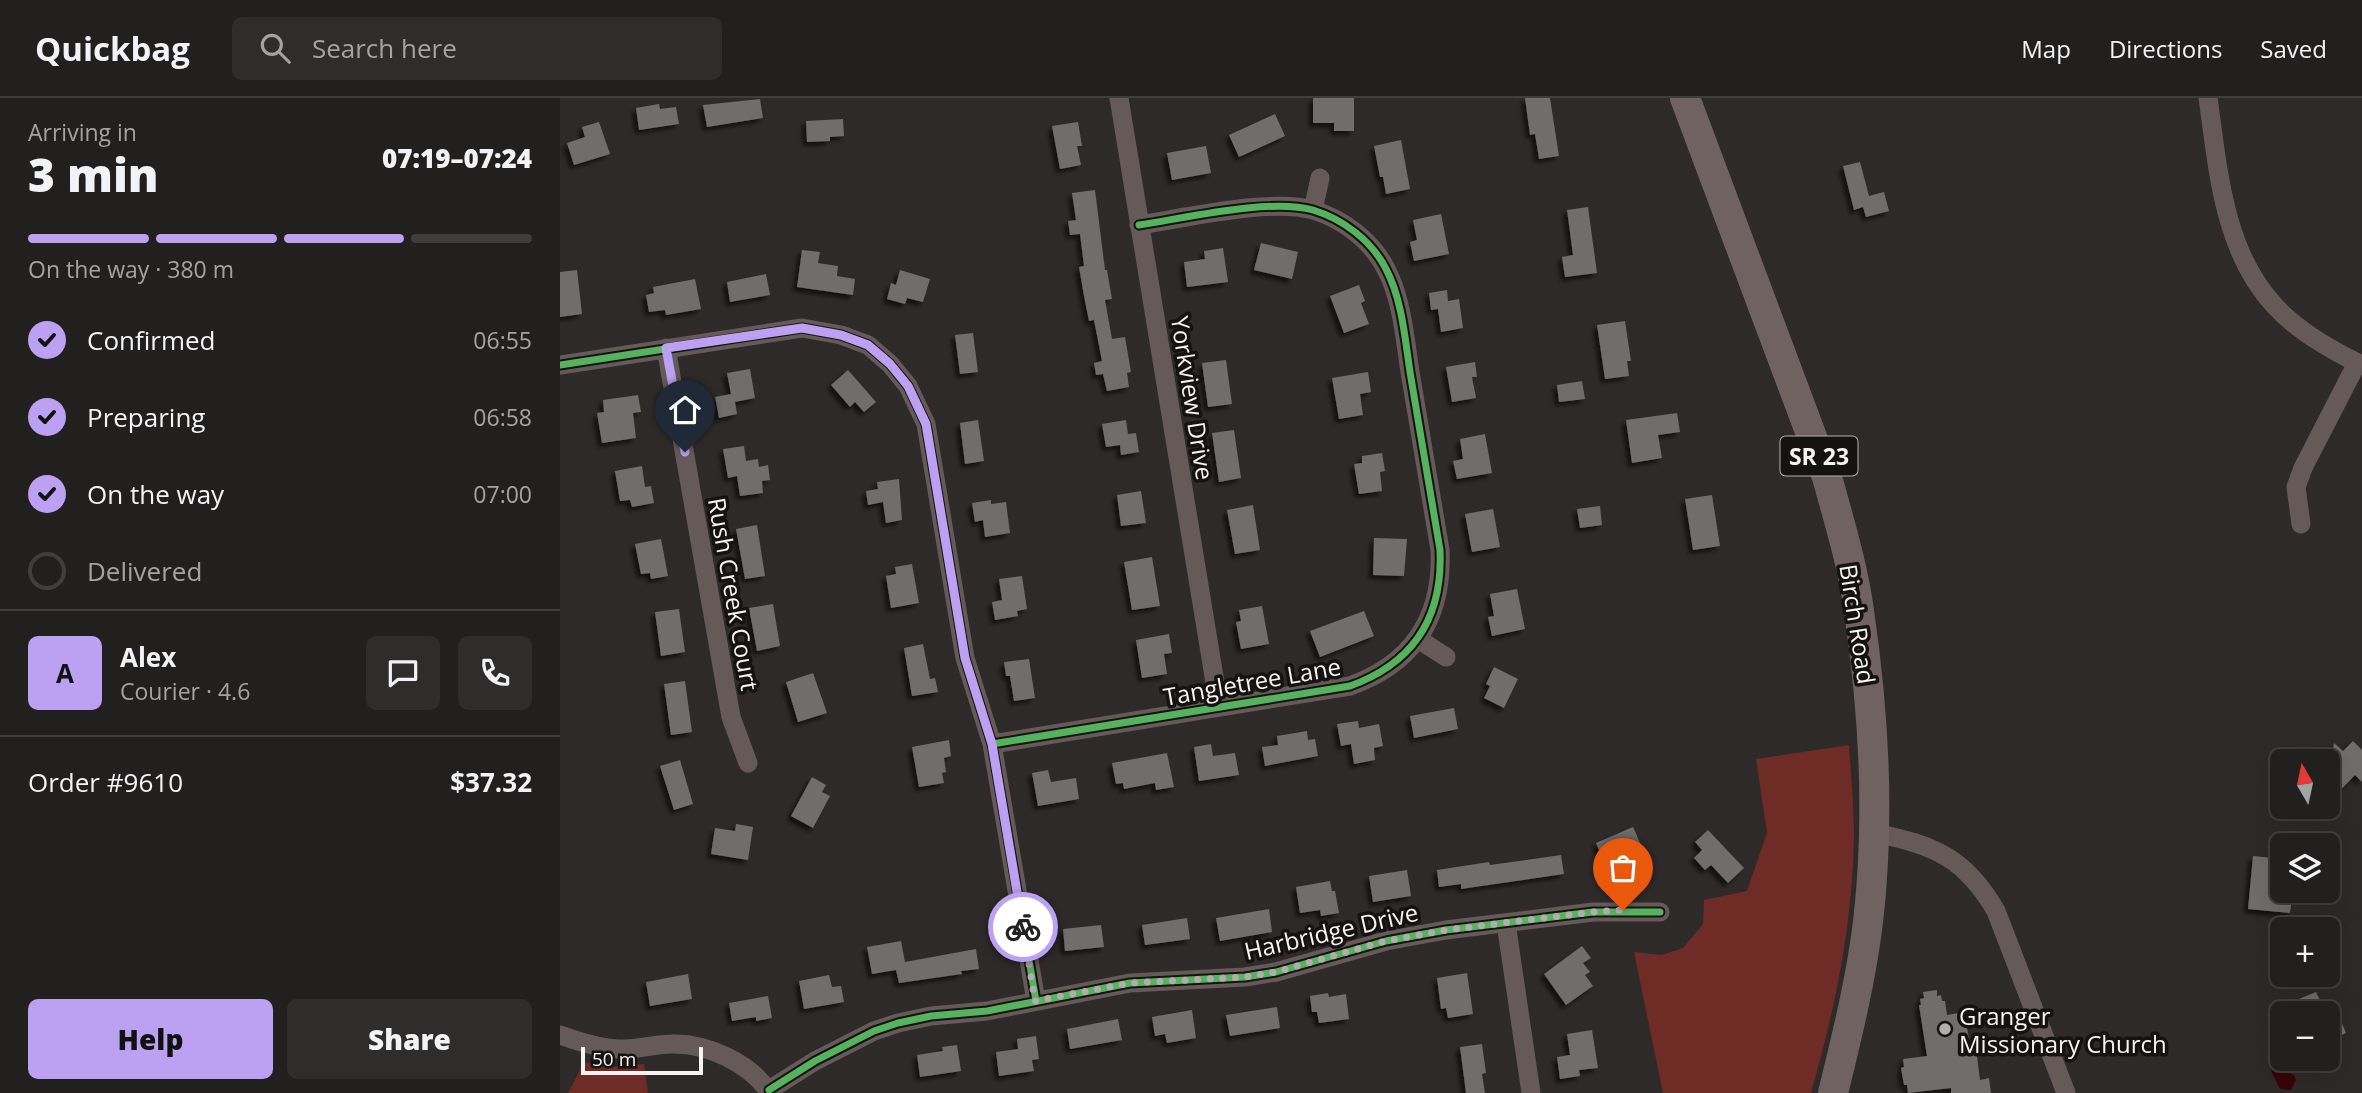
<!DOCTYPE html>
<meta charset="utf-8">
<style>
:root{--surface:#22201f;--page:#2e2d2c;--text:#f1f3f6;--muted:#a2a3a4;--line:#3f3e3d;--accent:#bca0f2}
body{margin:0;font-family:"Open Sans",sans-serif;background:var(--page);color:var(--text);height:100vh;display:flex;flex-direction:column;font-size:26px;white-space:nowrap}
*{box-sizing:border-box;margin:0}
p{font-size:23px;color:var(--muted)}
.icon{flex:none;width:38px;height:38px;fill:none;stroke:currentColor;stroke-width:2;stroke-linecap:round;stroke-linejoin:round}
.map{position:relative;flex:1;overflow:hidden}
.details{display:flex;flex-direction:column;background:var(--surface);width:560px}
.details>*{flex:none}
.needle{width:46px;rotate:351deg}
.controls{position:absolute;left:1710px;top:651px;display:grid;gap:14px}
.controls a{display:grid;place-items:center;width:70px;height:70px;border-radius:10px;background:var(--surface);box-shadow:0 7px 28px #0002,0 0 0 2px var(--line);font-size:35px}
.scale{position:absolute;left:21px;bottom:18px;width:122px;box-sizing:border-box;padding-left:7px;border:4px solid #f7f3f3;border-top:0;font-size:19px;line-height:24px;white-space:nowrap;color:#f7f3f3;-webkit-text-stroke:5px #151212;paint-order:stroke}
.pin{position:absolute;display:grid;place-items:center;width:60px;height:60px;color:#fff;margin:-72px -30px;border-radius:50% 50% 50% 0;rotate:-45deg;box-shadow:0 0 7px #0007}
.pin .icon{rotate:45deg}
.courier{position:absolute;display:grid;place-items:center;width:70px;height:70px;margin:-35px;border:5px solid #bca0f2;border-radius:50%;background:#fff;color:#222;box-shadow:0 2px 9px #0007}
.overview em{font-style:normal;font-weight:800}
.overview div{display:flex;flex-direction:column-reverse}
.overview{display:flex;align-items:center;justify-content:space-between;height:119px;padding:0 28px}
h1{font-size:46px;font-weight:800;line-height:52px}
.bar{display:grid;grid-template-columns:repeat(4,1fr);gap:10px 7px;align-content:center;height:84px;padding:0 28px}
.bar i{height:9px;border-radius:5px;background:var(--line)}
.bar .current{background:var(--accent)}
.bar p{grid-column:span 4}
.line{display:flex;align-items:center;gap:18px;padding:0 28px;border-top:2px solid var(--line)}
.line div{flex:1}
.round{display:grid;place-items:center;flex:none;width:74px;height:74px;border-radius:10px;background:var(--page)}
ol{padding:0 28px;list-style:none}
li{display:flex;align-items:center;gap:21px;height:77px}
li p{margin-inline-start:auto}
li .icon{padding:7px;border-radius:50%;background:var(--accent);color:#111;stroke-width:4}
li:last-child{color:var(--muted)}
li i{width:38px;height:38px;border:4px solid var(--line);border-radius:50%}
.cta{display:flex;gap:14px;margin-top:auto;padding:14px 28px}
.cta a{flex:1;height:80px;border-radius:10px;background:var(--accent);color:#111;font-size:28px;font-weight:800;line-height:80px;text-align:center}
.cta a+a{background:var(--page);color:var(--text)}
header{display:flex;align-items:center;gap:42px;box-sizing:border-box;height:98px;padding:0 35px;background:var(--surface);border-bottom:2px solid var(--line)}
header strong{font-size:33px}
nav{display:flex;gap:38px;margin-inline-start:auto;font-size:24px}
.search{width:490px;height:63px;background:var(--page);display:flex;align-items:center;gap:18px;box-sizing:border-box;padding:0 24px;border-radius:10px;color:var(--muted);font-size:26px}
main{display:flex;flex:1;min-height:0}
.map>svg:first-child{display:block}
</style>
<header>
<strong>Quickbag</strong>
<div class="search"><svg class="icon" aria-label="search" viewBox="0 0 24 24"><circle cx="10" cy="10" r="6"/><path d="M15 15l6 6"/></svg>Search here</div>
<nav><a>Map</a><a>Directions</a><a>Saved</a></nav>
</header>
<main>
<section class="details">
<div class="overview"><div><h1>3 min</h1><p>Arriving in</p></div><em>07:19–07:24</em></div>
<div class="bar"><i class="current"></i><i class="current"></i><i class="current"></i><i></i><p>On the way · 380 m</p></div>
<ol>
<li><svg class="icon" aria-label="check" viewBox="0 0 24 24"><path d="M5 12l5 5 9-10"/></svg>Confirmed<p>06:55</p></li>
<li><svg class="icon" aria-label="check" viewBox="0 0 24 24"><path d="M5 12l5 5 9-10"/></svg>Preparing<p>06:58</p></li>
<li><svg class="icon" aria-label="check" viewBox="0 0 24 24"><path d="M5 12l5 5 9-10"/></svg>On the way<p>07:00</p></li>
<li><i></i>Delivered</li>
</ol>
<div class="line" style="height:126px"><b class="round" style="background:var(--accent);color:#111">A</b><div><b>Alex</b><p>Courier · 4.6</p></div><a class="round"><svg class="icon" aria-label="chat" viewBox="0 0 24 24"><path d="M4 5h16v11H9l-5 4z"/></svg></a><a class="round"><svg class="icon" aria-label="phone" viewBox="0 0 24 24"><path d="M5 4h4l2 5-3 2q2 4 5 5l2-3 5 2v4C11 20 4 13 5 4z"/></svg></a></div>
<div class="line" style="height:91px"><div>Order #9610</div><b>$37.32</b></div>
<div class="cta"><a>Help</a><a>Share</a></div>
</section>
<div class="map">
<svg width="1802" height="995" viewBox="0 0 1802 995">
<defs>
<filter id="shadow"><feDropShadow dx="-4" dy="4" stdDeviation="2" flood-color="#0009"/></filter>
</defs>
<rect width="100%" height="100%" fill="#2d2a29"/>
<path fill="#6f2b26" d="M1289,647C1291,677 1294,707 1294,738C1293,824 1275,912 1251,995H1103L1074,854L1102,857L1123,850L1143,826L1144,802L1187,793L1207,735L1196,661Z
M24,964L53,969L84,966L88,995H8Z"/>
<path fill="#370404" d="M1721,962H1729L1732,969L1729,975L1734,977L1736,982L1731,992L1720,991L1711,973L1712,968Z"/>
<path fill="#6f6d6c" filter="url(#shadow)" d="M753,0H794V33H774V25H753Z
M965,0H990L999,58L979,61L975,36L970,37Z
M200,1L203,20L147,29L143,7Z
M99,6L100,11L116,9L119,26L79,32L76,10Z
M715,16L725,38L679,59L669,37Z
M283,21L284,38L270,39V43L247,44L246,23Z
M39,24L50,56L14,67L7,45L25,39L22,29Z
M518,24L522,48H517L521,67L500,71L492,28Z
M841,42L850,91L826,96L823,79H820L814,48Z
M646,48L651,75L612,82L607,55Z
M1300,64L1309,98L1324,94L1329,113L1306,119L1303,109L1294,112L1283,68Z
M535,92L545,172H547L552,201L545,202L552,241L565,239L571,274L567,275L569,289L547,293L543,276L536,277L534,265L542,263L534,222L529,223L524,198L519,169L524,168L520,136L510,137L508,123L516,122L512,95Z
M1028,109L1037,175L1005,179L1002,159L1013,157L1007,112Z
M881,116L889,156L854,163L850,144L857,142L853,122Z
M701,145L738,154L732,181L694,172Z
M663,150L668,184L627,189L624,164L645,161L644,153Z
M242,152L260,154L258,165L278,168L277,178L295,181L293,197L237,189Z
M17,172L22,216L0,219V174Z
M340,172L370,181L363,204L347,200L345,206L327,201L331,185L336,187Z
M206,176L210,197L170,204L167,184Z
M135,181L141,211L106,217L105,212L89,214L86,197L94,195L93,189Z
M799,187L805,203L801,205L809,226L784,235L770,198Z
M887,192L888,203L899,201L903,230L881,234L878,211L871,212L869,195Z
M1065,223L1071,263H1067L1069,278L1045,281L1037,227Z
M413,235L418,274L400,276L395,237Z
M666,262L672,306L648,309L642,265Z
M915,264L917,279H912L916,300L892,304L886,269Z
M190,271L195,300L175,304L177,316L159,320L155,299L171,296L167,275Z
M288,272L316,304L304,314L295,304L290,309L271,287Z
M808,274L811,294L800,296L803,317L779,321L772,280Z
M1022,283L1025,301L999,304L997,287Z
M78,297L81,314L73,315L76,340L42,345L37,315L44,314L43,302Z
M1117,315L1120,334L1098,337L1102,360L1072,365L1066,322Z
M418,322L424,363L405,366L400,325Z
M566,322L568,336L576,335L579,354L561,357L560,347L546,349L542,326Z
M674,332L681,380L659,384L652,335Z
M925,336L932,375L897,381L893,363L903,361L900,341Z
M184,348L186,363L198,361L199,369L208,367L210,382L202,383L203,395L180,398L177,378L168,380L163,351Z
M822,355L825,373L820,374L822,393L799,396L794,366L802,365V358Z
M82,368L85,389L91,388L94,405L72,409L70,402L60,403L55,373Z
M339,381L342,422L326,425L323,404L308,407L306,393L318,391L317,384Z
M581,393L586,425L561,428L557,397Z
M1152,397L1160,448L1133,452L1125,401Z
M431,402V406L446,404L450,435L425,439L423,422L415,424L412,405Z
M693,407L700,452L675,456L667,412Z
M1040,408L1042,427L1020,430L1017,411Z
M933,411L940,449L912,454L905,416Z
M197,427L205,478L185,481L176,431Z
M814,440L847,441L844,478L813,477Z
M101,441L108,478L91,481L90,475L81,476L75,446Z
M592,459L600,508L572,512L564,464Z
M352,466L359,505L331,510L326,478L336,476L335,469Z
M462,478L467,511L457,513L458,518L435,522L432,504L442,502L439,481Z
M957,491L965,531L932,538L928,519L934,518L930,496Z
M213,506L220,548L197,553L189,510Z
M702,508L709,546L681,551L676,524L681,523L679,512Z
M119,511L125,554L101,558L95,514Z
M804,513L814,538L760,559L750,533Z
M609,536L612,555L604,556L607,576L582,580L576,542Z
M363,546L370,581L375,580L378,594L352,598L344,550Z
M469,561L475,600L454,603L450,578H446L444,564Z
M934,569L958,581L944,610L924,600L930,588L926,586Z
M253,575L267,615L238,624L226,584Z
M125,583L132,634L111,637L104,586Z
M894,610L898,631L854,640L850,618Z
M798,623L799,630L819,626L823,648L814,650L815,662L794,666L791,646L781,648L777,626Z
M747,633L748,642L755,641L758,658L705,668L702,649L718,647L717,638Z
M389,642L391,658L384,660L386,674L382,675L384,685L359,689L352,649Z
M1793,643L1802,652V684L1795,677L1768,705V659L1772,656L1774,645L1783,653Z
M651,646L653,658L675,655L679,677L639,683L634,649Z
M607,655L614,689L596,692L595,685L564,691L563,685L556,686L552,665Z
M120,662L133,706L114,712L100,668Z
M488,672L491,684L516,680L519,701L478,708L472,675Z
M252,679L266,687L262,694L270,698L253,730L231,718Z
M176,726L193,729L188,762L151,756L155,730L175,733Z
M1073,729L1081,747L1066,753L1067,756L1045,766L1036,745Z
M1148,732L1184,770L1168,785L1151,767L1145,772L1134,760L1142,752L1135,744Z
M1001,757L1004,776L901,791V786L879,789L877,772L929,764L930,767Z
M1693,758L1722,761V793H1733L1730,815L1688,811Z
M847,772L851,798L813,804L809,778Z
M770,783L772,793H775L779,815L761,818L760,812L740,815L736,789Z
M709,811L712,834L660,843L656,820Z
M627,820L630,841L585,847L582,827Z
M541,827L544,849L505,853L503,831Z
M341,843L345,864L416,851L419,871L401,873L402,876L339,885L336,872L312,876L307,849Z
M1022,848L1031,860L1023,865L1030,874L1025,877L1033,888L1006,907L984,876Z
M907,875L913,916L888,920L886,910L881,911L877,880Z
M128,876L132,901L90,908L86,884Z
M269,877L272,889L281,888L284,904L244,911L239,883Z
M1377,892V898L1381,897L1382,903H1385L1387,917L1404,914L1411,951L1416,950L1420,982L1429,980L1431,995H1391V990L1348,995L1347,987H1344L1341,970L1344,969L1343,961L1367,958L1359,907H1361L1360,901L1364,900L1363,894Z
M1756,894L1766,915H1733L1729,905Z
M768,895L769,899L786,896L789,921L759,925L757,914H752L750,898Z
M208,898L212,920L196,923V919L172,923L169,905Z
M717,909L720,930L670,938L666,917Z
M632,912L636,940L607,945L605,936L595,938L592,919Z
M558,921L562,942L510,951L507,931Z
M1780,921L1786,935L1768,943V927Z
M1032,932L1038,970L1019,972L1020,978L1000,981L997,959L1010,957L1007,936Z
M476,938L479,961L472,962L474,973L439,978L436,954L458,951L457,941Z
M922,946L926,975L922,976L925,995H906L900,949Z
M397,947L401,973L360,979L357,957L383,953L382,949Z"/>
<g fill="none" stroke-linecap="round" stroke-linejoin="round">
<path stroke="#665a59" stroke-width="19" d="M559,0L659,609
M1648,0C1658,70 1663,152 1714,207C1737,233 1771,252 1802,267
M753,112L760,80
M106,250L171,619L188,665
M0,267L242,230L281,237L308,247L330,266L348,288L366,326L405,560L432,646L476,903
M1741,426L1736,389L1743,370L1797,265
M858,541L886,559
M432,646L790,588C854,565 883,519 880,452C870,393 860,333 850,274C845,241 842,201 826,171C812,143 783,121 753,112C710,100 626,120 579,127
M1315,735C1373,747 1405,759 1436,813L1506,995
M946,825L971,995
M0,937C19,944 38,950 58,951C76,952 94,946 112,946C147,945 190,965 210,995
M209,992L255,963L314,933L338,925L371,918L427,913L570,885L685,879L716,874L826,843L886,832L1033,814H1100"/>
<path stroke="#706260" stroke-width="30" d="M1125,0L1267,379C1279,423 1293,468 1299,513C1314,615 1320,721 1308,824C1301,882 1287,938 1273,995"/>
<defs>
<path id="cycleway" d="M0,267L242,230L281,237L308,247L330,266L348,288L366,326L405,560L432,646L476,903
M432,646L790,588C854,565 883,519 880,452C870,393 860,333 850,274C845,241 842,201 826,171C812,143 783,121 753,112C710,100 626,120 579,127
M209,992L255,963L314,933L338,925L371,918L427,913L570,885L685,879L716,874L826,843L886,832L1033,814H1100"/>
</defs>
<use href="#cycleway" stroke="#151212" stroke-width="11"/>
<use href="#cycleway" stroke="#56b35d" stroke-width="7"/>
</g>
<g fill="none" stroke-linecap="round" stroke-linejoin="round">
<path stroke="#b0adac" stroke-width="7" stroke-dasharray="0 12.6" d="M463,829L475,903L570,885L685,879L716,874L826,843L886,832L1033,814L1063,812"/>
<path stroke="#bca0f2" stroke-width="9" d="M125,354L106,250L242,230L281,237L308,247L330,266L348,288L366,326L405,560L432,646L463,829"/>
</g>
<circle fill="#b0adac" stroke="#151212" stroke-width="2.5" cx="1385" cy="931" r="7"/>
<g text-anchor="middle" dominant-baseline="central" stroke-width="7" stroke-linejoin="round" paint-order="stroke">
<rect fill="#151212" stroke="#b3b0b0" stroke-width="2" x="1220.5" y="338.5" width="77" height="39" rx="5"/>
<g font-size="23" font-weight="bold" fill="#f7f3f3">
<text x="1259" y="358">SR 23</text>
</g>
<g font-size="24" fill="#f7f3f3" stroke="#151212">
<text transform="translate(633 300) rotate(81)">Yorkview Drive</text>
<text transform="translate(174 496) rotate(80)">Rush Creek Court</text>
<text transform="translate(1298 526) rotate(81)">Birch Road</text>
<text transform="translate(692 583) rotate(-10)">Tangletree Lane</text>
<text transform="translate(771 833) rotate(-13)">Harbridge Drive</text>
</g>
<g font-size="24" fill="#f7f3f3" stroke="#151212" text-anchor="start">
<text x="1399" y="917">Granger<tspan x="1399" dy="28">Missionary Church</tspan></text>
</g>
</g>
</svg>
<div class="controls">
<a><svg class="needle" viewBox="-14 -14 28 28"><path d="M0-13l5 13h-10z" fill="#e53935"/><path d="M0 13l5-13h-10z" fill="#a2a3a4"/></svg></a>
<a><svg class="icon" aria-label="layers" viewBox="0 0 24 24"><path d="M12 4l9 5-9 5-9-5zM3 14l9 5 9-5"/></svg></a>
<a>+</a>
<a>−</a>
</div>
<div class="scale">50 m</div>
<div class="pin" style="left:1063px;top:812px;background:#ea580c"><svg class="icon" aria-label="bag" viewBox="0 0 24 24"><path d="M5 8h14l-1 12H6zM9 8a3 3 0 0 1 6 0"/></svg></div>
<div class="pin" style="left:125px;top:354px;background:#1f2937"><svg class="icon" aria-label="home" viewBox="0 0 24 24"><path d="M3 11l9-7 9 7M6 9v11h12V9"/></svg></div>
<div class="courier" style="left:463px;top:829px"><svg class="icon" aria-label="bike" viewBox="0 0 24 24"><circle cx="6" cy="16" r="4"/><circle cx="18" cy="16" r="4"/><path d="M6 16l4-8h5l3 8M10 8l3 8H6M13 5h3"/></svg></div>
</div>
</main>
